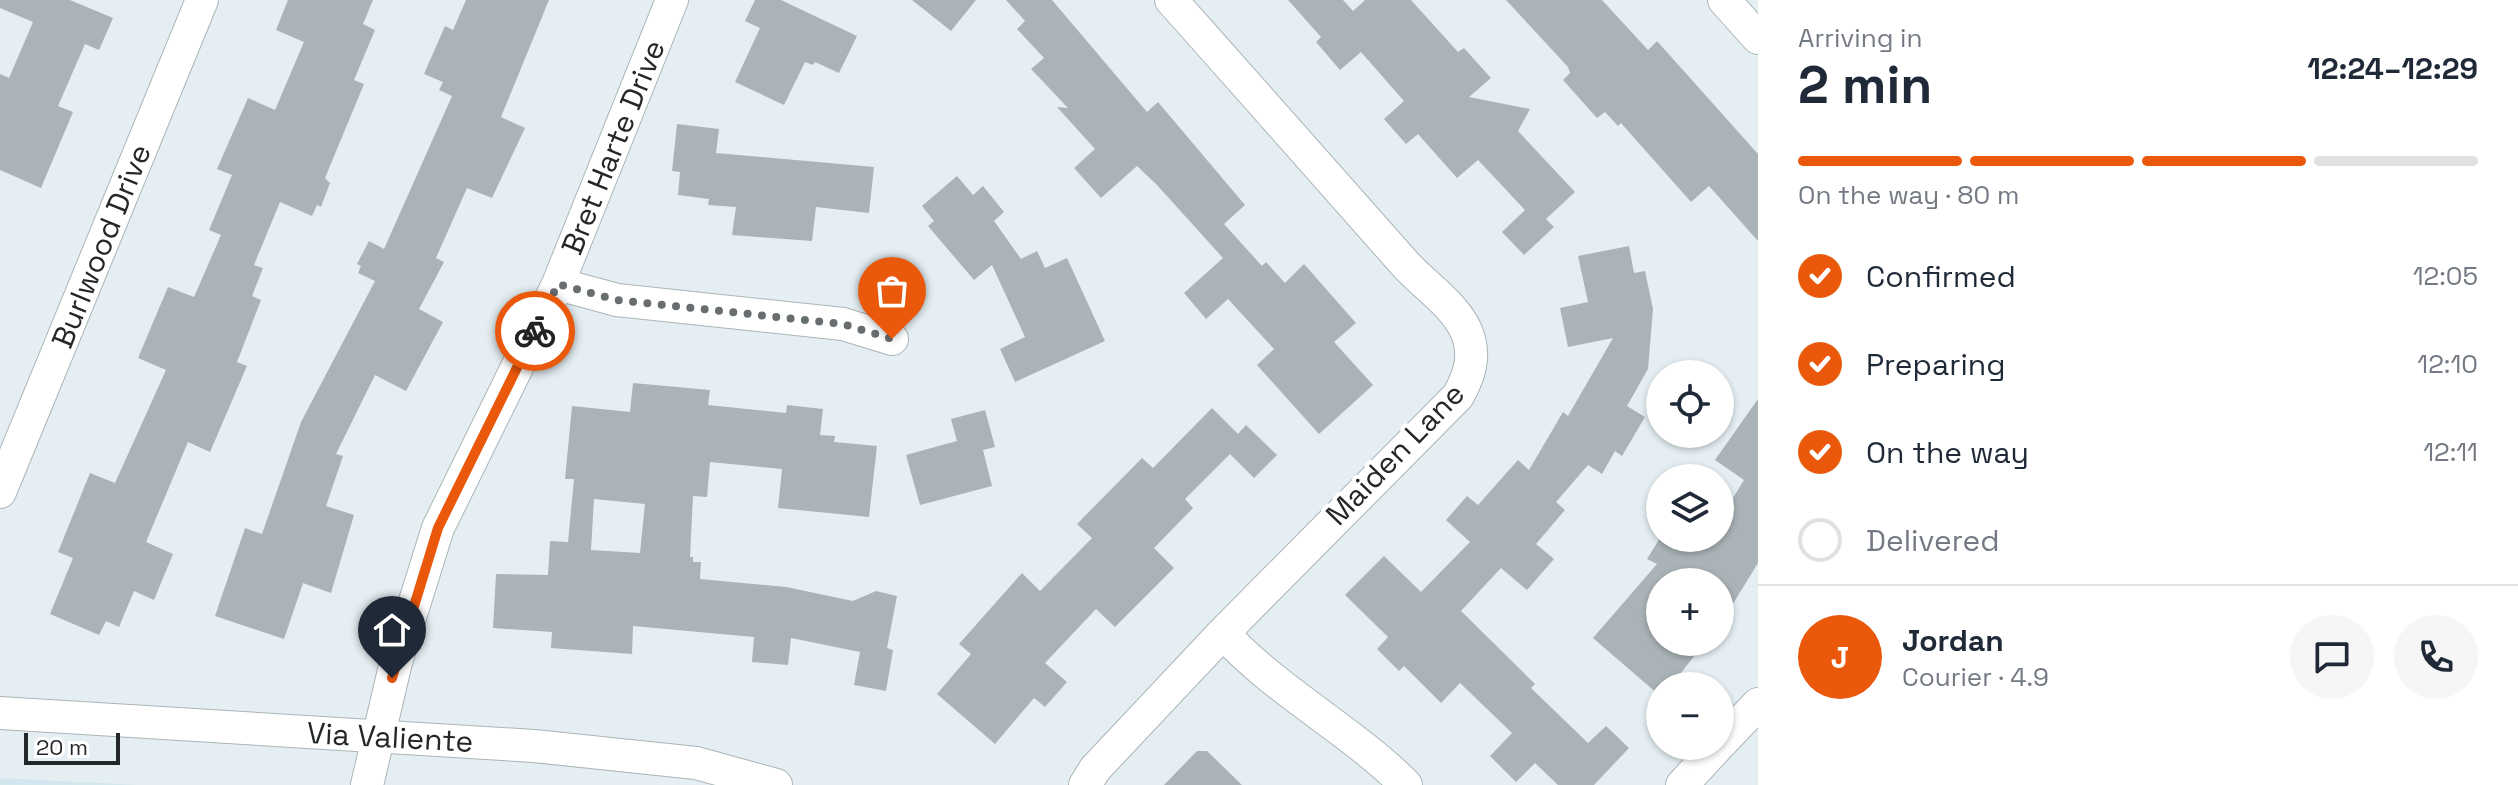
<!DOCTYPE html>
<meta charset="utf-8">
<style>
:root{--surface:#fff;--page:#f6f6f7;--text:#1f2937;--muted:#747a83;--line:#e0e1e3;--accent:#ea580c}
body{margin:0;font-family:"Space Grotesk",sans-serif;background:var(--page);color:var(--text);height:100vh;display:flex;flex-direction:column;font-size:30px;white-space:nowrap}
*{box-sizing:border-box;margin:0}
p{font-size:26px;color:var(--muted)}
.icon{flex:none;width:44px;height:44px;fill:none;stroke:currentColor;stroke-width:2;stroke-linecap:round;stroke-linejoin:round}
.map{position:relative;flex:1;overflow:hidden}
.side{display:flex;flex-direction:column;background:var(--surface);width:760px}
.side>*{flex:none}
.controls{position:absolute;left:1646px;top:360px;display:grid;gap:16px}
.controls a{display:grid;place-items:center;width:88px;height:88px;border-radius:50%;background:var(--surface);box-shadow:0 2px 6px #0004;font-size:40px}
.scale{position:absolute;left:24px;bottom:20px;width:96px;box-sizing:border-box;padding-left:8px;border:4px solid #242729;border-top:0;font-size:22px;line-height:28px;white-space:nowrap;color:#242729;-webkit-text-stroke:6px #fff;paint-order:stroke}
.pin{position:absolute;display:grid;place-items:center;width:68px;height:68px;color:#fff;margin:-82px -34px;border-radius:50% 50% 50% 0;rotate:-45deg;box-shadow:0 0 8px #0007}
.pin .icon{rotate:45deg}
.courier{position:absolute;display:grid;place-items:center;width:80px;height:80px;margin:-40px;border:6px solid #ea580c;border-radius:50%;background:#fff;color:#222;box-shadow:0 2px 10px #0007}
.overview em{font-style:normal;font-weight:700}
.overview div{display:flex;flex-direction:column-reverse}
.overview{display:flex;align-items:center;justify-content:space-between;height:136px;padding:0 40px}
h1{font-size:52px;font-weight:700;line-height:60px}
.bar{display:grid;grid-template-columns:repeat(4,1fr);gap:12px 8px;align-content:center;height:96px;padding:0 40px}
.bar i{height:10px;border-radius:6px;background:var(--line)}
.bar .active{background:var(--accent)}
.bar p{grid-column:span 4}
.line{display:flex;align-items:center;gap:20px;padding:0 40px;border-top:2px solid var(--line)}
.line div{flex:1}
.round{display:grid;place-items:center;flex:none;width:84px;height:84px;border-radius:42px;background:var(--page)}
ol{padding:0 40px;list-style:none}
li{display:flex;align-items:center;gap:24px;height:88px}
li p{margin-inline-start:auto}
li .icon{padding:8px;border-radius:50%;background:var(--accent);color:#fff;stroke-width:4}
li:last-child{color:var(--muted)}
li i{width:44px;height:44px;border:4px solid var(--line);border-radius:50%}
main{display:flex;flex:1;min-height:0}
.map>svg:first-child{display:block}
</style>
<main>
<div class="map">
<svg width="1758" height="785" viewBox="0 0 1758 785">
<rect width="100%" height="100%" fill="#e5eff3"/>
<path fill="#d3e6ed" d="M0,778L140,785H0Z"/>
<path fill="#aab3b7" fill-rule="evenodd" d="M0,0H70L113,18L99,50L85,44L58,106L73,112L41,188L0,170V74L9,78L33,22L0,8Z
M288,0H373L363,24L375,30L354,80L364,84L325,178L330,183L321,207L317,205L312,216L280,202L254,265L263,268L252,296L261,300L237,362L247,366L210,452L188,442L146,542L173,554L154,600L134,591L119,627L106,621L99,635L50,614L73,558L58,552L90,473L115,483L166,370L138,358L168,287L194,297L221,235L209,230L232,175L217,169L248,98L275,110L304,42L276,30Z
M466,0H549L501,117L525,128L492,198L467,188L436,258L444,262L419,309L443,322L406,391L375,375L336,454L343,456L326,506L354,515L331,593L303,583L284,639L215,616L245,528L262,534L301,422L375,281L358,273L361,266L357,264L369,241L384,249L452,96L439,90L443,82L424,74L445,26L453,30Z
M755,0H781L857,36L839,73L815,62L813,65L805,62L784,105L735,82L760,28L745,21Z
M912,0H976L951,31Z
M1006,0H1052L1147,112L1158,102L1245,205L1224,224L1262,266L1266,262L1285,283L1304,264L1356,323L1334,342L1373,385L1319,434L1257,365L1274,349L1228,299L1206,319L1184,293L1223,258L1157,185L1137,166L1101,198L1074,168L1095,149L1057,107L1068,108L1031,69L1044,58L1017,29L1025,21Z
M1288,0H1343L1353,11L1365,0H1411L1458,52L1464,48L1491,78L1469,97L1530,109L1518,131L1575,192L1546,219L1554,227L1524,255L1502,232L1525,210L1478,160L1457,178L1418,134L1406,144L1384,119L1404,101L1361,52L1340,70L1316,42L1321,37Z
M1506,0H1602L1648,50L1657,41L1758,154V241L1709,186L1691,202L1621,123L1618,126L1605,112L1597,118L1563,80L1570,73L1568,67Z
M677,124L719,129L716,153L874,167L869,213L816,207L812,241L732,235L736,207L708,205L709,199L678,195L680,172L672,171Z
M957,176L973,195L983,186L1004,212L994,221L1021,259L1037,251L1045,268L1067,258L1105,341L1015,382L1000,349L1025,337L992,265L974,280L928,226L934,221L922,206Z
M1629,246L1634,273L1645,271L1653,309L1648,369L1627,406L1645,417L1622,456L1615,451L1602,474L1588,465L1556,502L1565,510L1536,544L1554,559L1527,590L1501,568L1461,611L1535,684L1531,688L1588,743L1606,726L1629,748L1594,785H1558L1535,763L1516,782L1490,756L1512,733L1460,683L1441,703L1404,666L1399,671L1377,649L1388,637L1345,595L1384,556L1421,592L1470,542L1446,520L1467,496L1478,505L1518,460L1529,470L1563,412L1568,416L1613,338L1568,347L1560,308L1588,302L1578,256Z
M633,383L710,390L708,405L786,413L787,405L823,409L820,435L835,436L834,442L877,446L869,517L778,508L782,469L710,462L707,497L693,496L690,557H693V562H701L700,579L786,587L853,601L876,591L897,596L887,648L893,650L886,691L854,685L860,652L791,638L788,665L752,662L754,637L633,626L632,654L551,648L552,632L493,628L496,574L548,575L550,541L568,542L574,479H565L572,406L630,412ZM594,499L645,504L640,553L591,550Z
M1758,399V563L1720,625V582H1660V642H1705L1674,682L1660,686L1659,695L1593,638L1657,564L1647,559L1660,538H1720V519L1744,480L1715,460Z
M1212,408L1238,434L1246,425L1277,455L1254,478L1230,454L1185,499L1193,508L1154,548L1174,568L1115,627L1096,609L1045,663L1067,682L1045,707L1034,698L995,744L937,694L971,654L959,644L1022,573L1040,591L1092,538L1077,524L1142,458L1153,468Z
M985,410L995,447L983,450L992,486L920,505L906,455L957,441L951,419Z
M1197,751H1207L1242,785H1164Z"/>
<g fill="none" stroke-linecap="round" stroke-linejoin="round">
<defs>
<path id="minor" d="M1724,0L1758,38
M558,284L617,300L843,324L892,339
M0,492L202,0
M1223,633C1277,692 1350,729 1406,785
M0,713L534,746L696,763L776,785
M1720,744L1758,704
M367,785L396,662L438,528L558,284L672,0
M1085,785L1095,769L1223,633L1458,396C1468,378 1475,360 1469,339C1461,309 1426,287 1406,265C1328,177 1250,88 1171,0
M1682,785L1718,746"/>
</defs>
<use href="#minor" stroke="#abb5b8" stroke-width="34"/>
<use href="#minor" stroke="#fff" stroke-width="32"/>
</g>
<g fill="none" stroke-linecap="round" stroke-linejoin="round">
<path stroke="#686d70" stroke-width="8" stroke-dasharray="0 14.4" d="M535,331L558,284L617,300L843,324L892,339"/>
<path stroke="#ea580c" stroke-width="10" d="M392,678L438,528L535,331"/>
</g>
<g text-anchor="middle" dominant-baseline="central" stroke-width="8" stroke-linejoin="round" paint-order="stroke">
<g font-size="30" fill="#242729" stroke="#fff">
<text transform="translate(613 147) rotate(-68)">Bret Harte Drive</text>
<text transform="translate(101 246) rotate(-68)">Burlwood Drive</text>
<text transform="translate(1395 454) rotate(-46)">Maiden Lane</text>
<text transform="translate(390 737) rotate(3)">Via Valiente</text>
</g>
</g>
</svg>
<div class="controls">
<a><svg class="icon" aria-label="locate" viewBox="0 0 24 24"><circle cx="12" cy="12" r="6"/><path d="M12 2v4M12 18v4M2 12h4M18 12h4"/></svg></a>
<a><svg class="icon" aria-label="layers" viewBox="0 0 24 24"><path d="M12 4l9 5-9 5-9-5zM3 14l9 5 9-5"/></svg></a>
<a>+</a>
<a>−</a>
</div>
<div class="scale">20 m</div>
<div class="pin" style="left:892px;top:339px;background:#ea580c"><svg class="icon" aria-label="bag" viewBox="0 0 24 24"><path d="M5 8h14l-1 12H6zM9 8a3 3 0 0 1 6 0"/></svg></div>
<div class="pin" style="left:392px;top:678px;background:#1f2937"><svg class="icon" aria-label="home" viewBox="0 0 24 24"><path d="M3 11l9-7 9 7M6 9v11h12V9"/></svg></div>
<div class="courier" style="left:535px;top:331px"><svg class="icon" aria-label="bike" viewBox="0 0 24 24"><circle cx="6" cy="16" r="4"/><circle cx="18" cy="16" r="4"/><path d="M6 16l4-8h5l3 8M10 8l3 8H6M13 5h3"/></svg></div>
</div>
<section class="side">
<div class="overview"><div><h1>2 min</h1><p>Arriving in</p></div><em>12:24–12:29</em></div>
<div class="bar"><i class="active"></i><i class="active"></i><i class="active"></i><i></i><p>On the way · 80 m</p></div>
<ol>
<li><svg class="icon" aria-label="check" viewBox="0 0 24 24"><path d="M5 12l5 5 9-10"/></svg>Confirmed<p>12:05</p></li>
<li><svg class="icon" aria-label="check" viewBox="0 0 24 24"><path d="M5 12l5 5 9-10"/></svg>Preparing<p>12:10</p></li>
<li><svg class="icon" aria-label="check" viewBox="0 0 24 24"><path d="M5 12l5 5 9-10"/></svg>On the way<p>12:11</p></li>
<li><i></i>Delivered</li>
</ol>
<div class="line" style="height:144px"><b class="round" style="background:var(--accent);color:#fff">J</b><div><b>Jordan</b><p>Courier · 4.9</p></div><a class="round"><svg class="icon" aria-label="chat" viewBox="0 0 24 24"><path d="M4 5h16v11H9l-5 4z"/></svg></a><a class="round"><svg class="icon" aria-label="phone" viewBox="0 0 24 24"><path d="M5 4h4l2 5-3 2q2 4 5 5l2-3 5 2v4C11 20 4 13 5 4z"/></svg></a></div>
</section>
</main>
